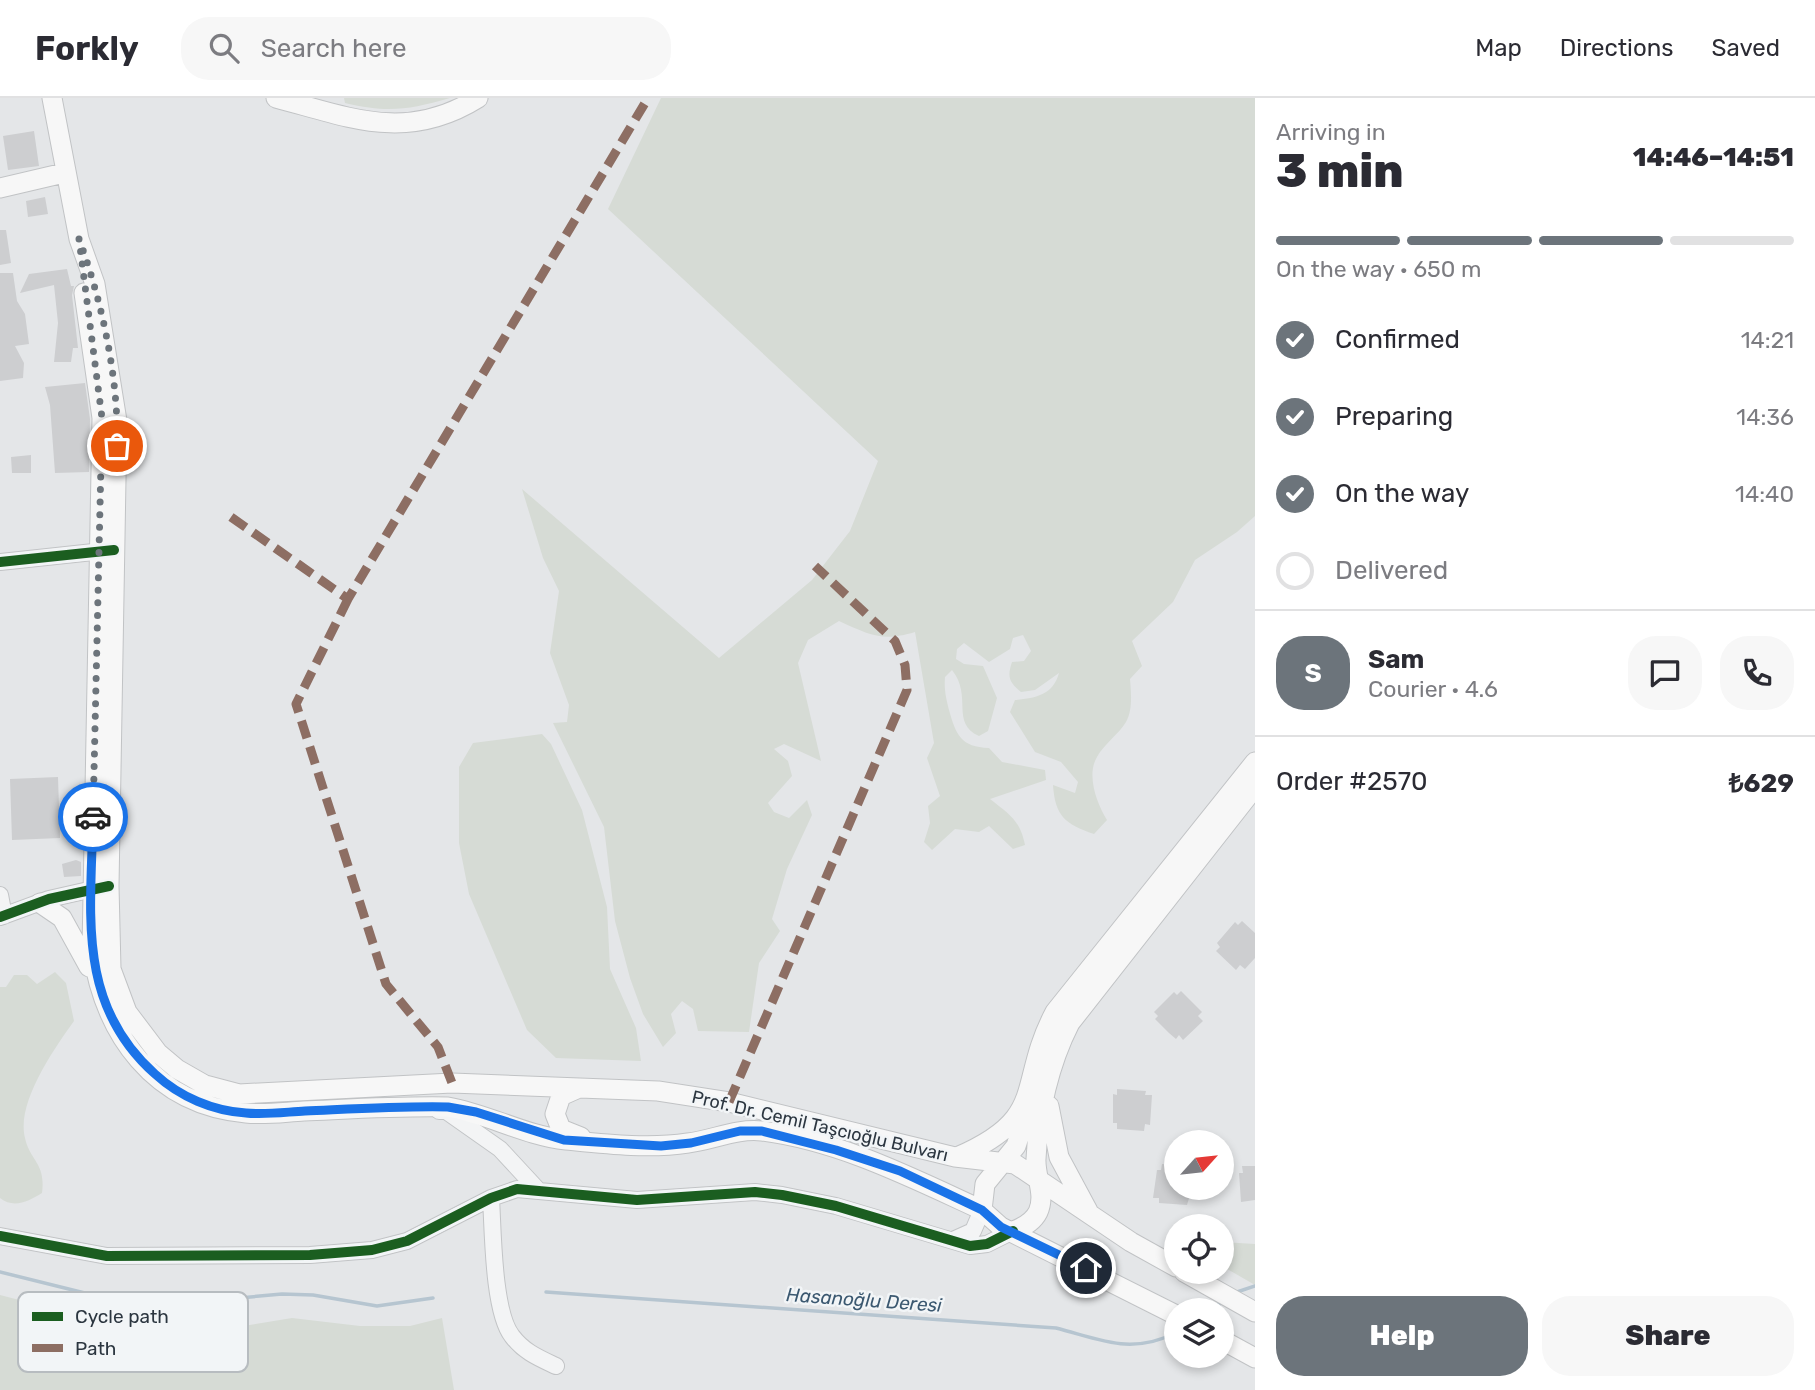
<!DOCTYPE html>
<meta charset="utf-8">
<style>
:root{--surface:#fff;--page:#f7f7f7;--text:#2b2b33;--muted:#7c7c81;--line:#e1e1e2;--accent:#6c747b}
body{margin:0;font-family:Rubik,sans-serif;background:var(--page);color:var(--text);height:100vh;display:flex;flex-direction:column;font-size:26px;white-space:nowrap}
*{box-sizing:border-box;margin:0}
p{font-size:23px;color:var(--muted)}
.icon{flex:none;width:38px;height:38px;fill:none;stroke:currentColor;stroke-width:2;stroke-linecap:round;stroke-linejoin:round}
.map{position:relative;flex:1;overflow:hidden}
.panel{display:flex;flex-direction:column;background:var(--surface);width:560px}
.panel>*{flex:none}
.needle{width:46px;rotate:63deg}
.buttons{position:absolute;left:1164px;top:1032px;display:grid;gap:14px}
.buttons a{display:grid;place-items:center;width:70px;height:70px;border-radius:50%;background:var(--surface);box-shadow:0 4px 10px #0003;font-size:35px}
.pin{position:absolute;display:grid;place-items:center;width:60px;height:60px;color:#fff;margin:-30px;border:4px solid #fff;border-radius:50%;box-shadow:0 2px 7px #0007}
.courier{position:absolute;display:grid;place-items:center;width:70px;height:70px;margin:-35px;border:5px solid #1a73e8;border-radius:50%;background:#fff;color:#222;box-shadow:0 2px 9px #0007}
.headline em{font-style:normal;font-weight:800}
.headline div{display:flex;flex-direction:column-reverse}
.headline{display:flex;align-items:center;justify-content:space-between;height:119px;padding:0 21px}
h1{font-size:46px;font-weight:800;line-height:52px}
.bar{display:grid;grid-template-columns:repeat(4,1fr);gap:10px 7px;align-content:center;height:84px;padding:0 21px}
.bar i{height:9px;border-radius:5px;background:var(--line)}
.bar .active{background:var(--accent)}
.bar p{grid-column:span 4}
.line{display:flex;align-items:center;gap:18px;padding:0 21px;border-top:2px solid var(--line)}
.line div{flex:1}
.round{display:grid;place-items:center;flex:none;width:74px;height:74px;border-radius:28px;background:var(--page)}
ol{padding:0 21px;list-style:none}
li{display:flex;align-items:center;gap:21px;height:77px}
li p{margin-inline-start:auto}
li .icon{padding:7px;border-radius:50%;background:var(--accent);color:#fff;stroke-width:4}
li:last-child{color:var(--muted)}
li i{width:38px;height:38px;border:4px solid var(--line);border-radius:50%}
.action{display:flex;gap:14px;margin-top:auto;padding:14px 21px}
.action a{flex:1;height:80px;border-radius:28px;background:var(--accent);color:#fff;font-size:28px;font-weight:800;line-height:80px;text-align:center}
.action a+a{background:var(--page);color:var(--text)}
header{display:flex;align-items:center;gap:42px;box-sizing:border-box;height:98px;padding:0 35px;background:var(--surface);border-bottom:2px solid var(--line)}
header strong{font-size:33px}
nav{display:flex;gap:38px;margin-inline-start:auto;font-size:24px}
.search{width:490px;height:63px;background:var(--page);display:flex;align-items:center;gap:18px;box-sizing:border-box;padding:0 24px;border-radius:28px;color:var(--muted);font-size:26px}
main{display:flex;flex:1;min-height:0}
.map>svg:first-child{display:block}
</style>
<header>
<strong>Forkly</strong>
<div class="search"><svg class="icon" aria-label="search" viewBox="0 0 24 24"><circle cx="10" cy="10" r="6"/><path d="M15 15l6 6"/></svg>Search here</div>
<nav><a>Map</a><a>Directions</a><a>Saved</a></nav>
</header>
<main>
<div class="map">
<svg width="1255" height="1292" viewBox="0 0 1255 1292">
<rect width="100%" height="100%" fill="#e4e6e8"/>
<path fill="#d6dbd5" d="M344,0H450C408,12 388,15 345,5Z
M661,0H1255V418L1237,434L1195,462L1173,504L1132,543L1142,568L1130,581C1131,594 1133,612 1126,624C1118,637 1104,646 1097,659C1086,677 1097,706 1107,722L1094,736C1065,726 1055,718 1053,687L1075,695L1078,684L1061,664L1035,654L1010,614L1015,602C1036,600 1053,597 1059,575L1035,592L1021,594C1009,584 1007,579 1012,564L1024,563L1031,553L1023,537L1013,540L1010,551L989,564L964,545L957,551L956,561L964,566L983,568L997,600L988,633L979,638C950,625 973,598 952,572L945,579C944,592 946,600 949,612C956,637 961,649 989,650L1002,664L1045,672L1046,682L990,701C1009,716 1020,722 1025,747L1013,751L989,728L979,734L955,731L932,752L924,744L930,725L928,708L940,698L927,660L934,645L915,534C882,544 870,537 839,523L808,542L798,565L821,663L784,646L774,651L788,663L792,678L768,705L774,714L789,720L807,702L812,717L787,771L772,821L780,833L759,865L749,934L698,933L693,911L682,903L671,916L676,935L663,949L643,916L630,880L615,823L604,729L553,625L567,624L569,607L550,555L559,493L543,460L522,391L719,560L812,482L850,433L878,363L608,111Z
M542,636L551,646L582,712L607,809L610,871L636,930L641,963L556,960L527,932L469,796L459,745V669L473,645Z
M55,874L66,885L74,923C54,951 16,1005 25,1040C30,1063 46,1065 42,1095C29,1103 14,1111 0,1100V889H6L14,877H27L37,886Z
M1222,1144L1255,1146V1187L1222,1168Z
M0,1197L128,1230L169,1233L243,1228L292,1220L360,1228H410L442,1220L454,1292H0Z"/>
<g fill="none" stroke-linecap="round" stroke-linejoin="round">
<path stroke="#b6c5d0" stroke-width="3.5" d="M0,1174L109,1201L152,1208L282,1196L313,1197L377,1208L433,1200
M546,1194L1056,1230C1102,1242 1130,1257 1176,1235
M1234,1195L1255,1188
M1210,1213L1222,1204"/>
</g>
<path fill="#cdced0" d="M34,33L39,68L8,72L3,38Z
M45,99L48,116L28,119L26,103Z
M0,132H6L11,165L0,167Z
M67,171L71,188H74L72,197L78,250H73L71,264H54L58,225L54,187L20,195L29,176Z
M0,175H13L17,203L25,216L29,246L15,248L24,265L23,280L0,283Z
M85,285L90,321L89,374L55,375L50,307L45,289Z
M31,357V375H12L11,359Z
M58,679L60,740L12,742L10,681Z
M76,762L81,764V778L64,779L62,766Z
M1242,823L1255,835V860L1245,871L1240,867L1236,872L1216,853L1220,849L1217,845L1235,824L1238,827Z
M1181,893L1202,914L1198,918L1203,923L1183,942L1179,937L1176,941L1169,935L1155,921L1158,918L1154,914L1174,894L1177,897Z
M1117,991L1146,993L1145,997H1152L1150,1027L1145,1026L1144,1033L1117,1031V1025H1113V996L1117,997Z
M1162,1066L1176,1067V1090H1192L1187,1107L1159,1105V1100H1153L1157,1072H1161Z
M1242,1068H1255V1102L1241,1104L1239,1075H1243Z"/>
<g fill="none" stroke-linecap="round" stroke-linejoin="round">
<defs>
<path id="minor" d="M0,464L112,452
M0,797L4,818
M0,819L49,801L102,789
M439,1013H446L500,1051L538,1092
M491,1100C493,1132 493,1214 512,1238C524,1254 539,1260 556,1268
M0,1138L107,1158L310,1157L372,1152L407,1143L491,1100L517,1091L637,1102L755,1094L782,1097L836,1108L970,1148L987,1146L1013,1133
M953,1142L973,1133L982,1112"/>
<path id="major" d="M52,0L79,141L95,186L117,323L109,788L111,871L127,914L158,955L177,971L205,987L239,996L452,985L658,993L729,1004L955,1059L1015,1066L1131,1144L1176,1169
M276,0C349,19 406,45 478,0
M0,90L64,75
M84,195L102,320L92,851C104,936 154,1007 246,1015C265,1017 285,1014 304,1013C352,1011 400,1008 448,1009C488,1016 526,1038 566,1042C606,1046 648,1051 688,1045C713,1042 737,1030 762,1033C840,1043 912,1080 982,1112
M40,805L62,820L89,869
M579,990L561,998L555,1016L561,1031L581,1039
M1049,1008L1059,1059L1088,1113
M1028,1011L1016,1048L985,1086L982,1112L1001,1129L1176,1217
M957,1059C1050,1019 1016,987 1055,914L1255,664
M1013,1133C1024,1129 1033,1124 1038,1114C1046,1097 1035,1078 1036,1061C1038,1015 1049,966 1070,925L1255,689
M1184,1174L1255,1214
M1222,1242L1255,1260"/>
</defs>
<use href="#minor" stroke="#c2c4c6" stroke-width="18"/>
<use href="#major" stroke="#c1c3c5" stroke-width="21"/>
<use href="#minor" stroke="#f3f4f5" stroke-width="16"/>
<use href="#major" stroke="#f7f7f7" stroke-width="19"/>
<path stroke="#8d6e63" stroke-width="9" stroke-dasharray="18 9" stroke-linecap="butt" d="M231,419L348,501L648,0
M348,501L296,606L386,886L438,949L452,985
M729,1004L907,592L905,567L895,543L815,468"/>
<defs>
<path id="cycleway" d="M0,464L114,452
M0,819L49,801L109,788
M0,1138L107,1158L310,1157L372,1152L407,1143L491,1100L517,1091L637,1102L755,1094L782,1097L836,1108L970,1148L987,1146L1013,1133"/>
</defs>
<use href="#cycleway" stroke="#f2f5f7" stroke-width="15"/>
<use href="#cycleway" stroke="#1b5e20" stroke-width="10"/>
</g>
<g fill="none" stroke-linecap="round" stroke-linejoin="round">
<path stroke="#6c747b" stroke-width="7" stroke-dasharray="0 12.6" d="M93,719L102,320L79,141C102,203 119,282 117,348"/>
<path stroke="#1a73e8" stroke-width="9" d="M93,719C91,815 76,906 155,976C180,999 213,1013 246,1015C265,1017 286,1014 305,1013C352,1011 400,1008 448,1009L476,1014L564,1042L661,1048L691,1045L740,1033H762L836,1052L900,1073L982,1112L1001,1129L1086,1170"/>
</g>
<g text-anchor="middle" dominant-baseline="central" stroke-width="5" stroke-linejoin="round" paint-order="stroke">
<g font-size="18" fill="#2c3640" stroke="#f2f5f7">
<text transform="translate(820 1028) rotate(13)">Prof. Dr. Cemil Taşcıoğlu Bulvarı</text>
</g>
<g font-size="19" font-style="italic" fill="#3b5870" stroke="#f2f5f7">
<text transform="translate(864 1202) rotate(4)">Hasanoğlu Deresi</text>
</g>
</g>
<rect x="18" y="1194" width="230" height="80" rx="10" fill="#f2f5f7" stroke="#b7bcc0" stroke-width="2"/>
<rect x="32" y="1214" width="31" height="9" fill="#1b5e20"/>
<rect x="32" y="1246" width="31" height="8" fill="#8d6e63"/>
<g font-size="19" fill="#2c3640">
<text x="75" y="1225">Cycle path</text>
<text x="75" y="1257">Path</text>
</g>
</svg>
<div class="buttons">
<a><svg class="needle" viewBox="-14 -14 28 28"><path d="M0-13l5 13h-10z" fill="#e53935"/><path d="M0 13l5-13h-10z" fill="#7c7c81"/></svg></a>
<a><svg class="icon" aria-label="locate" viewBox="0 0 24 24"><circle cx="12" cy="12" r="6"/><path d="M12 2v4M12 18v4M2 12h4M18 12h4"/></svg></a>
<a><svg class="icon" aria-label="layers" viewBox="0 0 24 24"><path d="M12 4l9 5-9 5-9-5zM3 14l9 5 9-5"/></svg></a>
</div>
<div class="pin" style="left:117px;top:348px;background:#ea580c"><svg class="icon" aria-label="bag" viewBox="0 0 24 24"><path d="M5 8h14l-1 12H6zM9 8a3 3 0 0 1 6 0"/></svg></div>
<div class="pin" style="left:1086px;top:1170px;background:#1f2937"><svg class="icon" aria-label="home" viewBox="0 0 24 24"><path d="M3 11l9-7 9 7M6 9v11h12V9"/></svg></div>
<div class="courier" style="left:93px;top:719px"><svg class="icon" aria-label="car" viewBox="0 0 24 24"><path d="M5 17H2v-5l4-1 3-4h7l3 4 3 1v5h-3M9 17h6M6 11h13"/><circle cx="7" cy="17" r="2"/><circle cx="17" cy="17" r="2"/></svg></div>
</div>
<section class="panel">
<div class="headline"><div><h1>3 min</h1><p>Arriving in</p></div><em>14:46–14:51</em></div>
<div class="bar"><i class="active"></i><i class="active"></i><i class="active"></i><i></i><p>On the way · 650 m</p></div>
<ol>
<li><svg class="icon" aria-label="check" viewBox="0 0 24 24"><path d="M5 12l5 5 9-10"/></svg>Confirmed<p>14:21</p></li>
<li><svg class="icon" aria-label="check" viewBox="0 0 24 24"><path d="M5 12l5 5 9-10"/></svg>Preparing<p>14:36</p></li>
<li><svg class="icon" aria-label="check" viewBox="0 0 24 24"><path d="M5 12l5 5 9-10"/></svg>On the way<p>14:40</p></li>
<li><i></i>Delivered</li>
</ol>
<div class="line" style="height:126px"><b class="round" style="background:var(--accent);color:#fff">S</b><div><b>Sam</b><p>Courier · 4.6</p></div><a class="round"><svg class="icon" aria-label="chat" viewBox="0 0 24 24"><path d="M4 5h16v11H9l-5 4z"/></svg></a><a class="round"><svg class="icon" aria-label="phone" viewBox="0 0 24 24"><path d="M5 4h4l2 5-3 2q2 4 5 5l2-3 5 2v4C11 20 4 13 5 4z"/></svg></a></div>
<div class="line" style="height:91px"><div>Order #2570</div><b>₺629</b></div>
<div class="action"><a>Help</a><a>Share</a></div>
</section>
</main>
